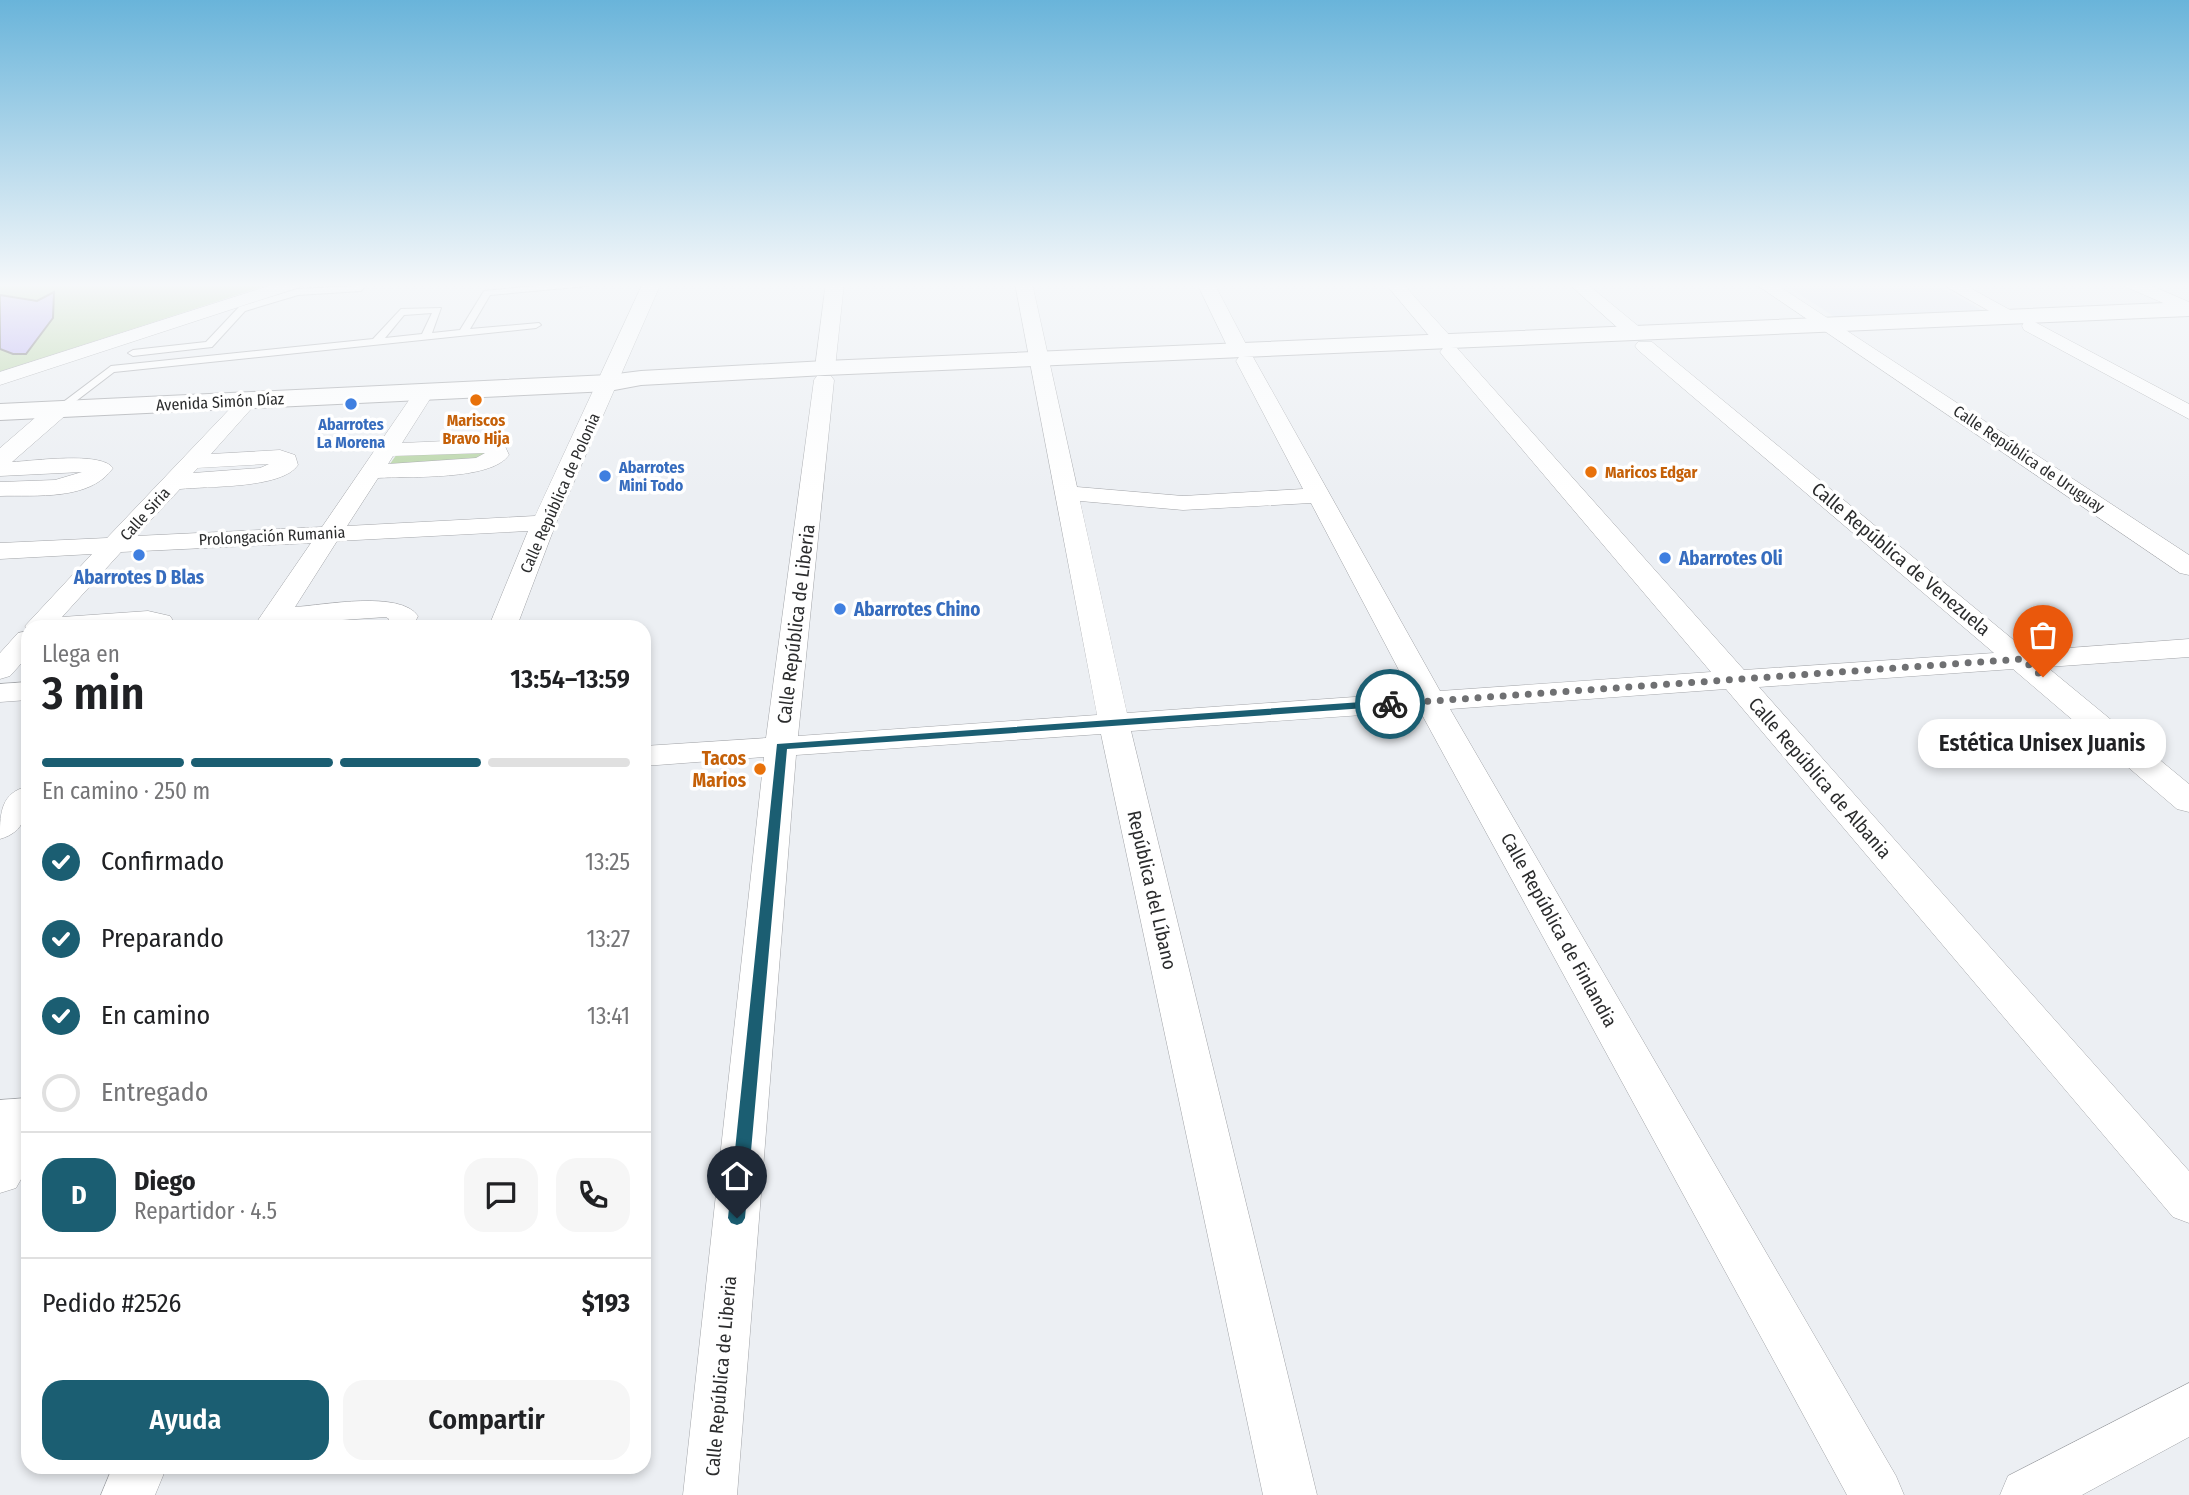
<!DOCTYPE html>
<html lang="es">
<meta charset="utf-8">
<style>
:root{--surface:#fff;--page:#f6f6f6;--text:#202124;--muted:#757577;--line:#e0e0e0;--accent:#1b5e72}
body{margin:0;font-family:"Fira Sans Condensed",sans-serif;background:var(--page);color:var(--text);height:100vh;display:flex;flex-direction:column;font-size:26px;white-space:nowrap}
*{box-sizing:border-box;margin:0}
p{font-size:23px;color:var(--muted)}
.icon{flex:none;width:38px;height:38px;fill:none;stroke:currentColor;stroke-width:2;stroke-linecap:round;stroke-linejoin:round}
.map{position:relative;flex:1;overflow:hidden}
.side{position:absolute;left:21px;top:620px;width:630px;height:854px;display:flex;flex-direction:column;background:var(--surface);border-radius:21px;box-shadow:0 4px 10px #0003}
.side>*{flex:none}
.pin{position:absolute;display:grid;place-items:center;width:60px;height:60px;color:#fff;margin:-72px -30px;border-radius:50% 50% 50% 0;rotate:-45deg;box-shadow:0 0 7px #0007}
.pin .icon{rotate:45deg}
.courier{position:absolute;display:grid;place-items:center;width:70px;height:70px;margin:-35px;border:5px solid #1b5e72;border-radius:50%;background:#fff;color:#222;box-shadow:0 2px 9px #0007}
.bubble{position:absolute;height:49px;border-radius:21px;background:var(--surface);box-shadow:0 4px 10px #0003;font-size:23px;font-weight:600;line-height:49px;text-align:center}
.head em{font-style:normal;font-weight:600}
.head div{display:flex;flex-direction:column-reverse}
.head{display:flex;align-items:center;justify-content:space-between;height:119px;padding:0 21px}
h1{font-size:46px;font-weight:600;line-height:52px}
.bar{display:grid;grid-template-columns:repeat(4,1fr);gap:10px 7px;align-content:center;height:84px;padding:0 21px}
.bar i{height:9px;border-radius:5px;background:var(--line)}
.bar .current{background:var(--accent)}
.bar p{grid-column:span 4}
.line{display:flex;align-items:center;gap:18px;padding:0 21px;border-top:2px solid var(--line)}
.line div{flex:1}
.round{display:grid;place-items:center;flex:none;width:74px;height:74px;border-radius:21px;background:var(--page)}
ol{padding:0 21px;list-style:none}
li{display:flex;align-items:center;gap:21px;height:77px}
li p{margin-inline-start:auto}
li .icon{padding:7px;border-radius:50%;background:var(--accent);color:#fff;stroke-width:4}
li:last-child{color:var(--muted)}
li i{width:38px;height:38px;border:4px solid var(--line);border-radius:50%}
.cta{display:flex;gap:14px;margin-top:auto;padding:14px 21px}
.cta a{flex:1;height:80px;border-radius:21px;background:var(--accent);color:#fff;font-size:28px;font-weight:600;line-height:80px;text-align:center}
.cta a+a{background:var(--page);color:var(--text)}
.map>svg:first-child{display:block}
</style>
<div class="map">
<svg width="2189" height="1495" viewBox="0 0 2189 1495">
<rect width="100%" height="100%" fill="#eceff3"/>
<path fill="#dee4ef" d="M1782,283H1933L1989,314L1841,321Z"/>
<path fill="#bad6a9" d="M0,283H274L0,372Z
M488,448L484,461L387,468L397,454Z"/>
<path fill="#b9aef4" stroke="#6f6e72" stroke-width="2" d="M54,292L53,318L26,354H13L0,349V295L37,301Z"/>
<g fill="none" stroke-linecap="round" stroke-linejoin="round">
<defs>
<path id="service" d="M360,283H368L361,291L298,295L245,311L212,347L133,356L128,353L133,350L206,342L239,307L297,289L358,286Z
M565,283H591L587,286L490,295L470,329L539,323L541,325L536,328L114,372L63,411L54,409L111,366L373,339L401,309L441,308L432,333L460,330L484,291ZM432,313L422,334L385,338L404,315Z"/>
<path id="minor" d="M278,283H303L300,287L0,385V372Z
M643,283H661L556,523L517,626H489L528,531L337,541L295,607C324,605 400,590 418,616L413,626H385L389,619L386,617L254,626L311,543L121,552L62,617L148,611L170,616L174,622L172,626H28V630L25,626L92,554L0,559V543L107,538L242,396H256L259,400L211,454L280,450L295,455L298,465C282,489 207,486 180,489L136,536L322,527L418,387H432L435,391L402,443L490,439L504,444L509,455C491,481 409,476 378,478L347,526L535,516ZM485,453L476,458L388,464L393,456ZM269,464L260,468L193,473L198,468Z
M826,283H844L835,368L832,372H818L815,368Z
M1015,283H1032L1077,487L1183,496L1303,489L1236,361L1239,357H1253L1440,691L1711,672L1443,356L1440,352L1443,348H1457L1744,670L1994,653L1638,350L1635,346L1638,342H1652L2027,651L2189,639V657L2047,667L2189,784V812L2177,809L2013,669L1759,687L2189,1171V1223L2173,1217L1726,689L1450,709L1896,1476L1904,1495H1847L1420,711L1131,731L1317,1495H1263L1101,734L796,755L737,1495H683L764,757L644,766V746L766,738L814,380L817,376H831L834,380L798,736L1097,715ZM1080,501L1183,510L1311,503L1411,693L1127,713Z
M1197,283H1214L1249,350L1246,354H1232L1229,350Z
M1385,283H1402L1451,337L1454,341L1451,345H1437Z
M1568,283H1586L1643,330L1645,334L1643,338H1629Z
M1754,283H1774L2189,555V575L2180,573Z
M1940,283H1961L2021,316L2012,322L2005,320Z
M2123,283H2145L2189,302V314L2126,287Z
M2031,320L2189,404V419L2024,330L2022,326L2024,322Z
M59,403L67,404L70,409L67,414L12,462C33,461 101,451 113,468C90,501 36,495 0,496V482L55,480L82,472L0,476V448L51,404Z
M28,631V656L10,676L0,679V653L18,633Z
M28,682V700L0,702V684Z
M22,788L28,790C28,813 25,832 0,839C0,816 0,796 22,788Z
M28,1098V1167L16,1188L0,1193V1100Z
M2189,1383V1437L2082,1495H2000L2008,1476Z
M113,1466H167L155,1495H101Z"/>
<path id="secondary" d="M2189,302V316L825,375L641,385L609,391L0,420V404L609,375L641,371L825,361Z"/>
</defs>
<use href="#service" stroke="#a2a4a8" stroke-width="2"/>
<use href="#minor" stroke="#a2a4a8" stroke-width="1"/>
<use href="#secondary" stroke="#a2a4a8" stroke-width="2"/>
<use href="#service" fill="#fff" fill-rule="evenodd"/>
<use href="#minor" fill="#fff" fill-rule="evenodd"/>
<use href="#secondary" fill="#fff" fill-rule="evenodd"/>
</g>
<linearGradient id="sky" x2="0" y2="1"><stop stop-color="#69b4da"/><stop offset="0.58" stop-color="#f6f8fa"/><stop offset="1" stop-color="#f6f8fa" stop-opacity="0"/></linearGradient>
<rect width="2189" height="492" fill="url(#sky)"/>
<path fill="#1b5e72" d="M1390,700L1394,701V706L787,749L745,1218L742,1223L737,1225L731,1223L728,1218L777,744Z"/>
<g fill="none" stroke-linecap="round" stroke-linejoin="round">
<path stroke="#6f7072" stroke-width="7" stroke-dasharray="0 12.6" d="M1390,704L2022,659L2043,677"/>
</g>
<g fill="#e8710a" stroke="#fff" stroke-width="2.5">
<circle cx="476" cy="400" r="7"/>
<circle cx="1591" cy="472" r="7"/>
<circle cx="760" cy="769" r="7"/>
</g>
<g fill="#3f7fe0" stroke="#fff" stroke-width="2.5">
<circle cx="351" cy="404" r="7"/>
<circle cx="605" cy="476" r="7"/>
<circle cx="139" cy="555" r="7"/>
<circle cx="1665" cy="558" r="7"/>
<circle cx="840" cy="609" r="7"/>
</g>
<g text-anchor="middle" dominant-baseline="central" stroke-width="7" stroke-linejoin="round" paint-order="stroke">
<g font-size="16" fill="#2b2c2d" stroke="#fff">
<text transform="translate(220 402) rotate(-3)">Avenida Simón Díaz</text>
<text transform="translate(2029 459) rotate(34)">Calle República de Uruguay</text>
<text transform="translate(560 493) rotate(-66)">Calle República de Polonia</text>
<text transform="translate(145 514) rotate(-48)">Calle Siria</text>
<text transform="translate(272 536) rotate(-3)">Prolongación Rumania</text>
</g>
<g font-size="16" font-weight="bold" fill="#c56008" stroke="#fff">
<text x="476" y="420">Mariscos<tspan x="476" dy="18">Bravo Hija</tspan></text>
<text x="1605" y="472" text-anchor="start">Maricos Edgar</text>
</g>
<g font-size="16" font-weight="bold" fill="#366cbe" stroke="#fff">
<text x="351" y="424">Abarrotes<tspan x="351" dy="18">La Morena</tspan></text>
<text x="619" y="467" text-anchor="start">Abarrotes<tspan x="619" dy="18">Mini Todo</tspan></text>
</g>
<g font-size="19" font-weight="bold" fill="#366cbe" stroke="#fff" text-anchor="start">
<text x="1679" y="558">Abarrotes Oli</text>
<text x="139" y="577" text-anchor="middle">Abarrotes D Blas</text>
<text x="854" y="609">Abarrotes Chino</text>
</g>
<g font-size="19" fill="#2b2c2d" stroke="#fff">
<text transform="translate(1901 559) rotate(40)">Calle República de Venezuela</text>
<text transform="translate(796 624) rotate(-83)">Calle República de Liberia</text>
<text transform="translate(1820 778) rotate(49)">Calle República de Albania</text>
<text transform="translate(1152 890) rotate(77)">República del Líbano</text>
<text transform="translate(1559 930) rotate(61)">Calle República de Finlandia</text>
<text transform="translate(721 1376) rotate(-85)">Calle República de Liberia</text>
</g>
<g font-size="19" font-weight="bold" fill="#c56008" stroke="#fff" text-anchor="end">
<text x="746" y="758">Tacos<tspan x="746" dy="22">Marios</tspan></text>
</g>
</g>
</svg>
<div class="pin" style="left:2043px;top:677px;background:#ea580c"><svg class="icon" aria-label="bag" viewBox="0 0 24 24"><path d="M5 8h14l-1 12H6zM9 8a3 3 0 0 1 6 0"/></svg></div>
<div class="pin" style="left:737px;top:1218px;background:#1f2937"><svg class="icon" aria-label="home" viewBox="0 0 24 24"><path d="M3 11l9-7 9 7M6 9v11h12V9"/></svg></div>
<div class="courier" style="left:1390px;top:704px"><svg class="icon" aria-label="bike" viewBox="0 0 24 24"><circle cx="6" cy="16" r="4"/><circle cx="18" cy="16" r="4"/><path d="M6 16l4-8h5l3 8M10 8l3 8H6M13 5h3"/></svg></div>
<div class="bubble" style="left:1918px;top:719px;width:248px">Estética Unisex Juanis</div>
<section class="side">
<div class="head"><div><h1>3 min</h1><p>Llega en</p></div><em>13:54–13:59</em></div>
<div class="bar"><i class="current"></i><i class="current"></i><i class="current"></i><i></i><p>En camino · 250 m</p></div>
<ol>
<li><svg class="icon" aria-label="check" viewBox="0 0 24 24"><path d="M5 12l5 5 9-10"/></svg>Confirmado<p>13:25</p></li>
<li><svg class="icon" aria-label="check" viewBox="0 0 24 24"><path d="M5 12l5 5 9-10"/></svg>Preparando<p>13:27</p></li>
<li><svg class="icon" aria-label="check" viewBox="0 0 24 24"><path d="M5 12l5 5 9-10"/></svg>En camino<p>13:41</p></li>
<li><i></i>Entregado</li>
</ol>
<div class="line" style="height:126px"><b class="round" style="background:var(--accent);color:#fff">D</b><div><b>Diego</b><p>Repartidor · 4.5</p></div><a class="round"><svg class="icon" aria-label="chat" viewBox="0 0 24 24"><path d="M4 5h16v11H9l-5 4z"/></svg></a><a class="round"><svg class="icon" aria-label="phone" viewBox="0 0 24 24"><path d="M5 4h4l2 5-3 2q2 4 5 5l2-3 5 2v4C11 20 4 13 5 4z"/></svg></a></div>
<div class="line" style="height:91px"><div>Pedido #2526</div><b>$193</b></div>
<div class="cta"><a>Ayuda</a><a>Compartir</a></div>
</section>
</div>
